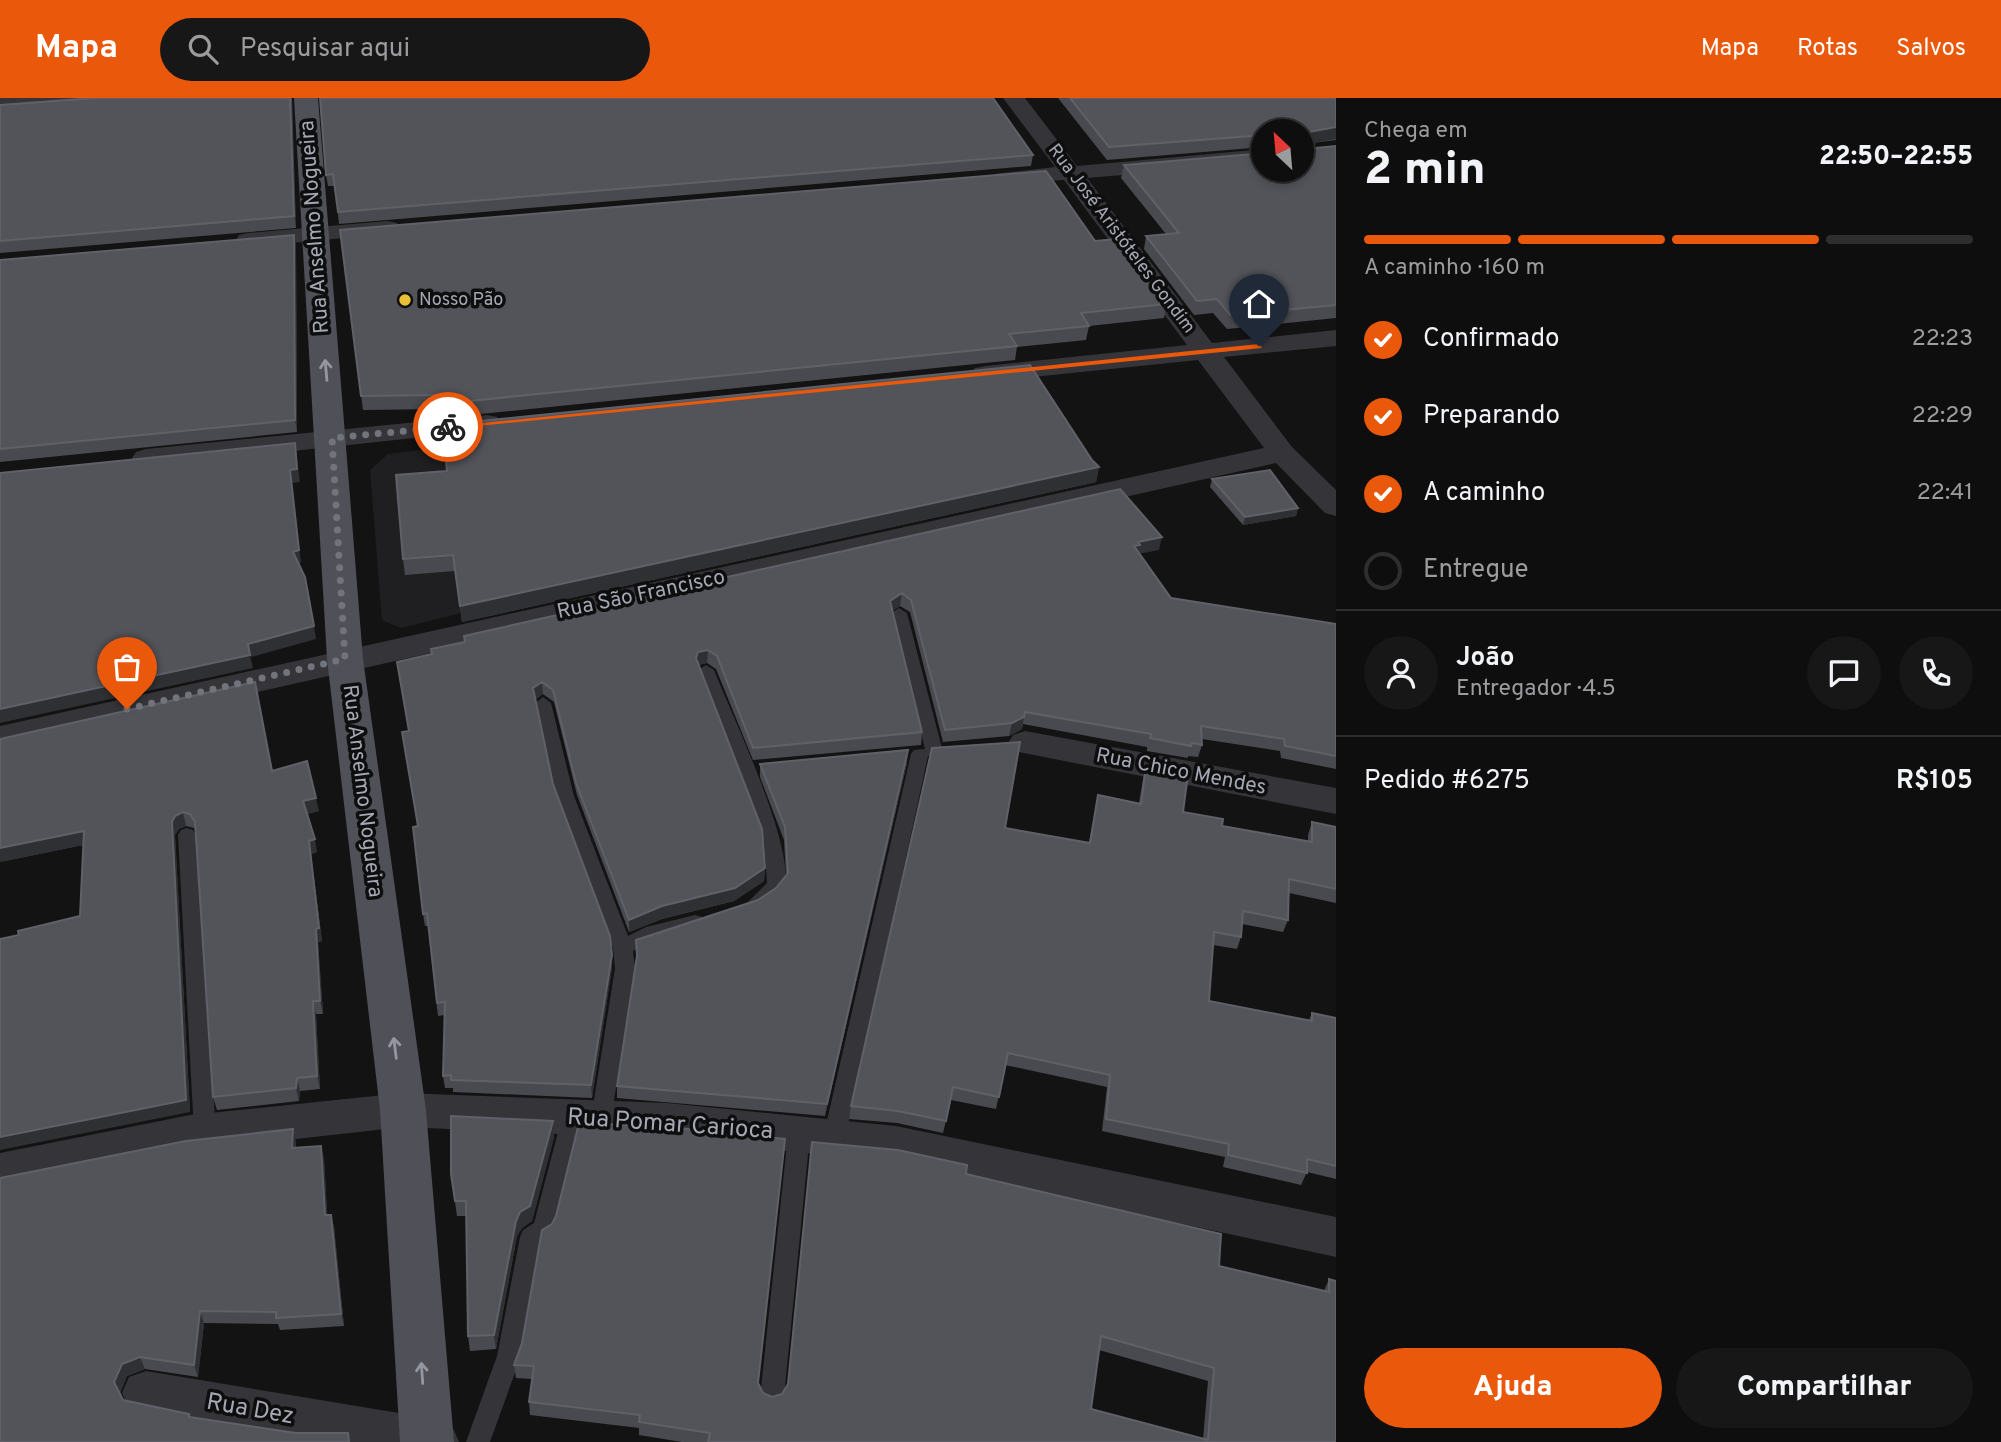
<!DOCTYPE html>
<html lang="pt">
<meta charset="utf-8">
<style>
:root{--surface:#0e0e0f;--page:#171718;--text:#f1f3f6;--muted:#9b9c9e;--line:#2e2e2f;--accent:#ea580c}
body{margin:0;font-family:Overpass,sans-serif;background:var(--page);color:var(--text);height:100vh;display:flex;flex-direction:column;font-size:26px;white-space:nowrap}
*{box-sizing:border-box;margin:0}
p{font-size:23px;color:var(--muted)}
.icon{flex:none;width:38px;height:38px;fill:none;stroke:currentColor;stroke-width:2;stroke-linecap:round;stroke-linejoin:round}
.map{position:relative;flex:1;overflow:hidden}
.panel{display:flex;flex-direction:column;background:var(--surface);width:665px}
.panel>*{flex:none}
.needle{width:46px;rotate:334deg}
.controls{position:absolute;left:1251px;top:21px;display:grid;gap:14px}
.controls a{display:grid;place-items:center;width:63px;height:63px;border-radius:50%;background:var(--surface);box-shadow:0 4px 10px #0003,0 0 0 2px var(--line);font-size:35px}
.pin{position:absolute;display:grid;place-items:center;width:60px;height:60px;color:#fff;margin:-72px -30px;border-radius:50% 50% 50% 0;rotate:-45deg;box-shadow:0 0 7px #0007}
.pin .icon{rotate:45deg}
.courier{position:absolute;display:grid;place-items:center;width:70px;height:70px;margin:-35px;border:5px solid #ea580c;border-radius:50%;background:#fff;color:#222;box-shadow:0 2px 9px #0007}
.overview em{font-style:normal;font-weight:800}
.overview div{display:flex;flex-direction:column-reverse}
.overview{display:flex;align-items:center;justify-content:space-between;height:119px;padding:0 28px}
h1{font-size:46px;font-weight:800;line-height:52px}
.bar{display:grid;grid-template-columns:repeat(4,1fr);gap:10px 7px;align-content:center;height:84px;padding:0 28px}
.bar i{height:9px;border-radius:5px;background:var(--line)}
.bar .on{background:var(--accent)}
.bar p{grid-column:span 4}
.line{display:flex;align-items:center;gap:18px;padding:0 28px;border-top:2px solid var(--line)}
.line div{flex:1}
.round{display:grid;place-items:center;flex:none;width:74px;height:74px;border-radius:37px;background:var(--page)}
ol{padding:0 28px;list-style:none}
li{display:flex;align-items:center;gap:21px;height:77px}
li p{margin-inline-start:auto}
li .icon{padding:7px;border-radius:50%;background:var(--accent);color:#fff;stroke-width:4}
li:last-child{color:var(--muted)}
li i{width:38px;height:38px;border:4px solid var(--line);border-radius:50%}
.button{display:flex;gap:14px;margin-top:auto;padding:14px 28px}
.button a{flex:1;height:80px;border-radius:42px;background:var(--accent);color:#fff;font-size:28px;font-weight:800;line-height:80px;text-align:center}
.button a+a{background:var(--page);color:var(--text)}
header{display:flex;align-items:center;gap:42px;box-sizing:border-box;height:98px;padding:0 35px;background:var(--accent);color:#fff}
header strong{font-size:33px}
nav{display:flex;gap:38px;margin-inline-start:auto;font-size:24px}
.search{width:490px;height:63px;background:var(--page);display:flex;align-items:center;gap:18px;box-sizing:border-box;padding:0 24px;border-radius:38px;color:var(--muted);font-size:26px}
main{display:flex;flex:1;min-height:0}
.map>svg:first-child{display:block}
</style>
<header>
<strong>Mapa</strong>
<div class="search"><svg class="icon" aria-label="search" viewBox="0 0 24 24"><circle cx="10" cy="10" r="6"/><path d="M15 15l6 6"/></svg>Pesquisar aqui</div>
<nav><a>Mapa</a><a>Rotas</a><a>Salvos</a></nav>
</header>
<main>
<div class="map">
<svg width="1336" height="1344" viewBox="0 0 1336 1344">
<rect width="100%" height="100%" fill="#131314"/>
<path fill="#1f1f21" d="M591,331L629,473L401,530L382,522L370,372L388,356Z"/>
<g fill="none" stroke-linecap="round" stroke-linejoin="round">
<path fill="#343439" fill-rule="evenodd" d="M899,510L907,515L943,654L940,658H928L845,1040L841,1046L834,1049L827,1046L823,1040L911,656L914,652L925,651L891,515Z
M706,567L714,572C732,617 792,742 785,785C783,798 767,809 755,813L748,811L746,806L767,785L764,743L698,572Z
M543,599L551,605L574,698L628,838L646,829L695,817L702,819L705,824L702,829L652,842L633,853L635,870L611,1021L608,1027L601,1030L594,1027L591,1021L615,870L613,850L556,698L535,605Z
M187,730L193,732L196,737L216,1034L212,1040L205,1043L198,1040L194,1034L178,737L181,732Z
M572,1010L579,1013L582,1019L555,1131L552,1138L541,1144L521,1258L490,1344H466L497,1258L520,1139L523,1132L534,1125L562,1019L565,1013Z
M799,1028L806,1031L810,1037L784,1299L780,1307L772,1310L764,1307L760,1299L788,1037L792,1031Z"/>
<path fill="#343439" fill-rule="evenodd" d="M0,0H90L79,6L0,13Z
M1003,0H1025L1077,68L1264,51V65L1087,80L1212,245L1336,232V248L1224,259L1292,349L1336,392V418L1325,415L1276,365L0,652V628L1264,350L1198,262L985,284L975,282L971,276L975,270L985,268L1187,247L1064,82L994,86L990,81L994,76L1055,69Z
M388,123L397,125L400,130L397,135L248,149L239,147L236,142L239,137L248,135Z
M487,317L497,319L501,325L497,331L146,369L136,366L132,360L136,354L146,351Z
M1025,633L1336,690V716L1013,653L1008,645L1013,637Z
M403,995L667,1005L896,1028L1336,1119V1159L896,1064L667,1041L403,1029L190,1053L0,1091V1055L190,1017Z
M146,1273L435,1321L452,1328L459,1344H300L146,1317L129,1311L122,1295L129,1279Z"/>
<path fill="#505158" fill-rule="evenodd" d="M294,0H318L363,561L426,1012L454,1344H400L380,1012L327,561Z"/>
</g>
<path fill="#494a4f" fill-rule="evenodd" d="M292,0L296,130L0,155V7Z
M1058,0H1336V42L1305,46V51L1336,48V220L1227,231L1213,215L1194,217L1144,151L1146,138L1166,136L1121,80L1124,67L1264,72L1302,33H1264V49L1107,62Z
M1033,57L1031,68L339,126L335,88H328L326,77Z
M340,132L1095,143L1167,206L1164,220L1089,228L1086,242L1017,249L1015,262L441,320L440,311L363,312Z
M294,137L296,149L297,334L0,364V162Z
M1092,362L1099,369L1096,384L462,524L455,473L405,477L403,461Z
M1212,381L1298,410L1296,418L1243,427L1210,389Z
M1159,452L1140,455L1171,500L1336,526V671L1281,660L1280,653L1202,641V647L1198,659L1188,658V660L1147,653V649L1023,626L1022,631L1009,638L943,644L910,514L900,508L892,513L922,634L921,647L753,662L716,571L707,565L698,567L765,770L764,783L734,803L662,821L629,834L577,697L554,604L543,596L535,602L553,686L612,870L592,1000L453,994V990H445L443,978L445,917L438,918L428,828H425L423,816L418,728L408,633L432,556L431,551Z
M907,665L825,1018L617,1000V988L637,862L636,842L758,802L776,790L786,777L784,742L760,679V666Z
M1146,668L1183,714L1222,728L1308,744V737L1312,724L1336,729V805L1289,795L1288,822L1283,834L1242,826L1241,839L1237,851L1213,847L1209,903L1309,922L1312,915L1336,920V1081L1307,1074L1301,1087L1223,1069L1225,1059L1102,1033L1107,989L1005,967L996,1011L951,1002L943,1035L897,1025L849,1021L851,1008L1005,730L1089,745L1098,697L1139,705L1143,681Z
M273,673L319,713L307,716L317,754L311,756L322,843L318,844L323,916H316L320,991L300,993L299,1003L217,1012L213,999L196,733L194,730L186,728L179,731L175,737L190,1014L19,837L80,818L83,747L0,764Z
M553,1023L554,1039L532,1123L522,1130L517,1138L496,1251L470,1253L468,1238L466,1118H457L451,1076Z
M296,1044V1050L324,1060L327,1117H331L334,1129L344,1228L280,1232L278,1226L204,1225L198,1279L145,1271L127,1278L120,1295L123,1302L189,1316L190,1319L0,1344Z
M966,1076L1219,1168L1324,1193L1329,1181L1336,1344H682L639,1337V1330L530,1317L529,1304L532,1281L516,1280L514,1267L759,1286L763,1295L772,1299L782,1296ZM1099,1252L1208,1283L1203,1341L1091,1311Z"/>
<path fill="#2f3033" d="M290,0H291L296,130L294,118Z
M1336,29V41L1302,47L1303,35Z
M294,137L296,149L297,334L295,322Z
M295,345L300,384L292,385L301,465L295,466L293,454L290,372Z
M1099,369L1096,384L462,524L460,508Z
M1298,410L1296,418L1243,427L1245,419Z
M1162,439L1159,452L1138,456L1134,448L1138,444Z
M902,495L900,508L888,516L890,503Z
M314,528L316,541L251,559L248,546Z
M708,552L707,565L698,567L696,560L698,554Z
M250,557L253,570L0,625V611Z
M542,584L543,596L533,603V590Z
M1024,619L1022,631L1009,638L1012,625Z
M908,652L907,665L825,1018L827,1006Z
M316,700L319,713L306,716L303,703Z
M183,714L186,728L179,731L175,737L190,1014L0,1052V1039L175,718Z
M84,733L88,746L0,764V750Z
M315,741L317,754L311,756L322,843L318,844L323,916L320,903L309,743Z
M765,770L764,783L734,803L662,821L629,834V822L662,808Z
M612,857V870L592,1000L591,987Z
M313,903L316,916L320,991L317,978Z
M297,980L300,993L299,1003L296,990Z
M553,1023L554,1039L532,1123L522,1130L517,1138L496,1251L494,1237L516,1123Z
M293,1031L296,1044L295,1063L292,1050Z
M321,1048L324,1060L328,1129L325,1117Z
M331,1117L334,1129L344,1228L341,1216Z
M200,1213L204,1225L198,1279L194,1267Z
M140,1259L145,1271L127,1278L120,1296L114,1284L122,1266Z"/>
<path fill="#53545a" stroke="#606168" stroke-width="2" fill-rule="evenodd" d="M94,0H290L294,118L0,143V7Z
M320,0H993L1033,57L338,114L333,76L326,77Z
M1070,0H1336V29L1303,35L1305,51L1336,48V207L1230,217L1217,201L1197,203L1146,138L1179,135L1124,67L1264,55V72H1302V33H1264V37L1109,49Z
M1046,73L1095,143L1117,141L1167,206L1081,215L1089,228L1009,236L1017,248L439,306L438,297L361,298L340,132Z
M294,137L295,322L0,351V162Z
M1030,267L1092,362L1099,369L460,508L453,457L403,461L396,377L447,373L442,327Z
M295,345L297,371L290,372L299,452L293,454L305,479L314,528L248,546L250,557L0,611V375Z
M1270,372L1298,410L1245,419L1212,381Z
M1120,391L1162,439L1138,444L1140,447L1134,448L1171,500L1336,526V658L1285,648L1284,641L1201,628L1202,647L1192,645L1191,648L1150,640L1151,636L1025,614L1024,619L1012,625L945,632L911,502L902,495L890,503L922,634L753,650L717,558L708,552L698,554L696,560L762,731L765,770L735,790L662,808L629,822L576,685L553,592L542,584L533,590L553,686L610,838L612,857L591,987L451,982V977L443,978L445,904L437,905L427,815L423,816L413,729L418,728L402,634L409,633L397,564L432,556L431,551L465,544L464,538Z
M255,584L272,673L307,663L316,700L303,703L315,741L309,743L319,830L316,831L320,903H313L317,978L297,980L296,990L213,999L195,724L190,716L183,714L175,718L172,724L186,1002L0,1039V841L19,837L18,833L80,818L84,733L0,750V641Z
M1020,644L1005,730L1090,745L1098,697L1141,706L1146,668L1188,676L1183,714L1223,721L1222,728L1312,744V724L1336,729V791L1289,781L1288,822L1243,813L1241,839L1214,834L1209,903L1312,923V915L1336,920V1068L1307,1061V1075L1228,1057L1229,1046L1106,1021L1110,977L1008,955L999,999L953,989L946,1023L898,1013L851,1008L932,650Z
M908,652L827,1006L617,988L637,858L636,842L758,802L776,790L788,775L785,729L760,666Z
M451,1018L553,1023L530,1108L520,1114L516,1123L494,1237L468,1238L466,1103H455L451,1076Z
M579,1025L667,1029L785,1041L758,1285L763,1295L772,1299L782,1296L788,1286L812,1044L898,1052L967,1067L966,1076L1221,1136L1219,1168L1329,1194V1181L1336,1183V1344H708L710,1335L639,1324L640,1317L529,1304L534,1268L514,1267L522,1245L542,1132L552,1126L556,1118ZM1101,1238L1214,1270L1208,1342L1091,1311Z
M293,1031L292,1050L321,1048L325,1117H331L341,1216L276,1220V1214L200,1213L194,1267L140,1259L122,1266L114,1284L123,1302L189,1316V1319L296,1335H348L349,1344H0V1080L186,1043Z"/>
<defs><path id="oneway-shaft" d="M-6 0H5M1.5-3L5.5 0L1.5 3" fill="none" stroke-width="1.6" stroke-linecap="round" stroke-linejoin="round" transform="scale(1.75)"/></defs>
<g stroke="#9497a2">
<use href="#oneway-shaft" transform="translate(326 272) rotate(-95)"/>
<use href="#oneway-shaft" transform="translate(395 950) rotate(-97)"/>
<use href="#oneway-shaft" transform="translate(422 1275) rotate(-94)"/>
</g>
<path fill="#ea580c" d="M1259,246L1262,250L448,331L443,329Z"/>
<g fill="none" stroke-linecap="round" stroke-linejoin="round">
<path stroke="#72747c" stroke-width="7" stroke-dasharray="0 12.6" d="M127,611L345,561L332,340L448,329"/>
</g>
<circle fill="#e8bf37" stroke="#0e0e0f" stroke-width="2.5" cx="405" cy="202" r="7"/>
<g text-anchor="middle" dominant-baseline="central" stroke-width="7" stroke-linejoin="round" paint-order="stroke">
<g font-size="18" fill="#a5a8b4" stroke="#0e0e0f">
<text transform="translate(1121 141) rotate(53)">Rua José Aristóteles Gondim</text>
</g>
<g font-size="18" fill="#a5a8b4" stroke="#0e0e0f" text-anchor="start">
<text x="419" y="202">Nosso Pão</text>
</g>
<g font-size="21" fill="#a5a8b4" stroke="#0e0e0f">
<text transform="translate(315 129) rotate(-94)">Rua Anselmo Nogueira</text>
<text transform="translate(641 497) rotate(-12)">Rua São Francisco</text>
<text transform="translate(1181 674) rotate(11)">Rua Chico Mendes</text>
<text transform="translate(362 693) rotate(83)">Rua Anselmo Nogueira</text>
</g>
<g font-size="24" fill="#a5a8b4" stroke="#0e0e0f">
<text transform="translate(670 1027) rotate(4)">Rua Pomar Carioca</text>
<text transform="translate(250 1312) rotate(10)">Rua Dez</text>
</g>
</g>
</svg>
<div class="controls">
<a><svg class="needle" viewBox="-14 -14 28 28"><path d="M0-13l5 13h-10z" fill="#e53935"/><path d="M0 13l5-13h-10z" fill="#9b9c9e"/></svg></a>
</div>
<div class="pin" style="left:127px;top:611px;background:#ea580c"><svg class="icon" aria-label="bag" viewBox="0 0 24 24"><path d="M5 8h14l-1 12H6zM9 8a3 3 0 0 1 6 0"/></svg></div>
<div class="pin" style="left:1259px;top:248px;background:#1f2937"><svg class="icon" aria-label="home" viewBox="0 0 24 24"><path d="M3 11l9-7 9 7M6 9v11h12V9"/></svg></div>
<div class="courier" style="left:448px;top:329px"><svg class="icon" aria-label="bike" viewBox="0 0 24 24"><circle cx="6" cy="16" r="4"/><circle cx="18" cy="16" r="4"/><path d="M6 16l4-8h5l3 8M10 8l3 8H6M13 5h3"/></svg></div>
</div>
<section class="panel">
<div class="overview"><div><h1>2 min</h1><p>Chega em</p></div><em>22:50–22:55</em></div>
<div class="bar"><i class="on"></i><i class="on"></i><i class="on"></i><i></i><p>A caminho · 160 m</p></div>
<ol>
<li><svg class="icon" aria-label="check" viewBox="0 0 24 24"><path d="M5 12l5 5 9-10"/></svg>Confirmado<p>22:23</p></li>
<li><svg class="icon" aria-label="check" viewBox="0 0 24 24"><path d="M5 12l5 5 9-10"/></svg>Preparando<p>22:29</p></li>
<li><svg class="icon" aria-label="check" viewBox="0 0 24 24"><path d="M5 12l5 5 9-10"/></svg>A caminho<p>22:41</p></li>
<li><i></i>Entregue</li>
</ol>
<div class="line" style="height:126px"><a class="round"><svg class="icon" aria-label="person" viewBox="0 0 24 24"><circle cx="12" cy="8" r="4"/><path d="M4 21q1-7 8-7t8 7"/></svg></a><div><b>João</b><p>Entregador · 4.5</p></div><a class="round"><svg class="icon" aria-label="chat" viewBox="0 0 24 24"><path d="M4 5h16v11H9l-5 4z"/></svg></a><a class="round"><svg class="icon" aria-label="phone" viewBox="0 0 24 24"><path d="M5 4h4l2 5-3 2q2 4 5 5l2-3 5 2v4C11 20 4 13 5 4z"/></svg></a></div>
<div class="line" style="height:91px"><div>Pedido #6275</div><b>R$105</b></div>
<div class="button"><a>Ajuda</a><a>Compartilhar</a></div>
</section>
</main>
